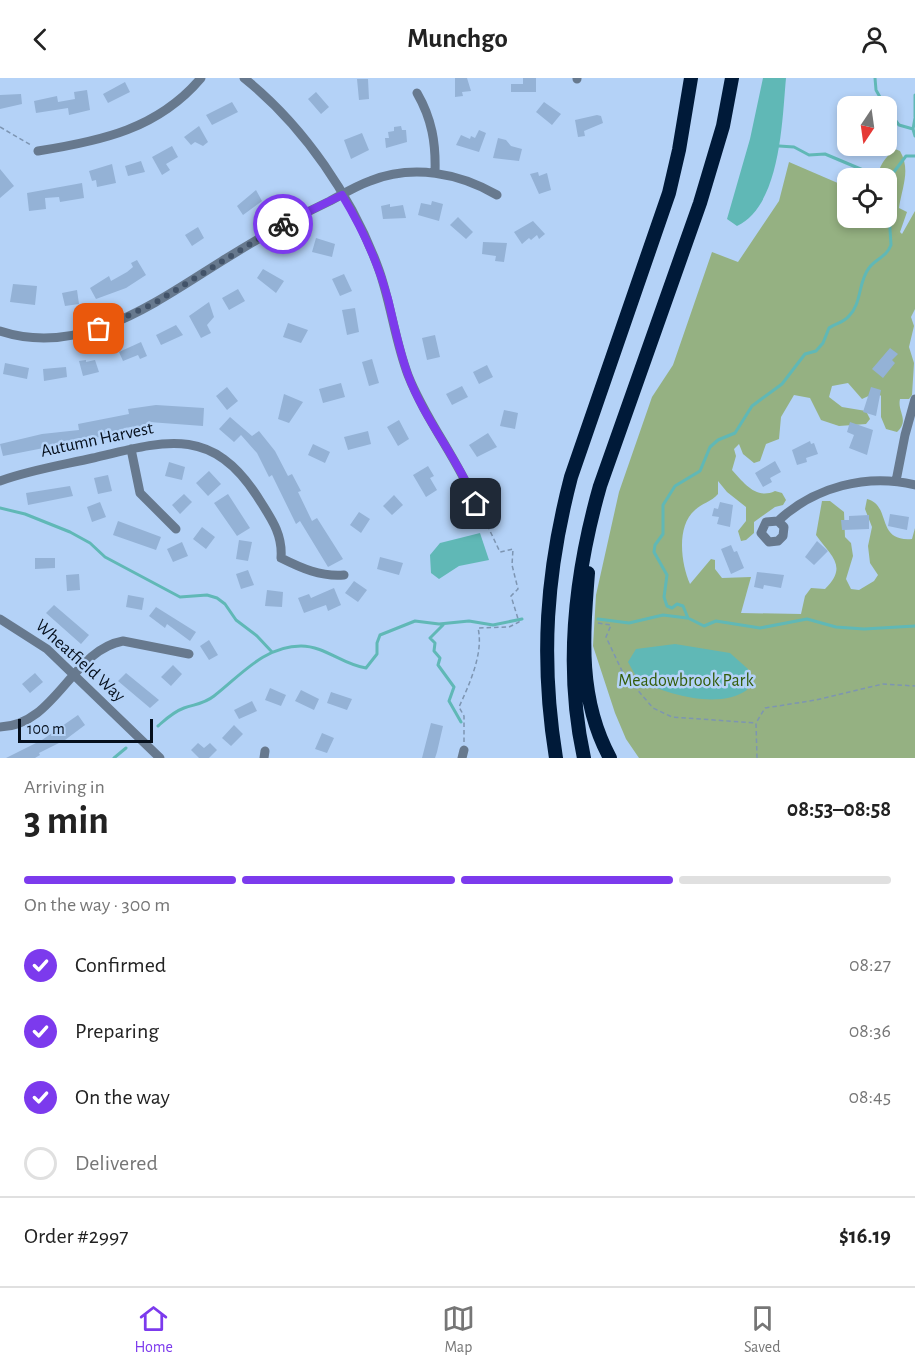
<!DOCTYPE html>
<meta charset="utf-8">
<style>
:root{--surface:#fff;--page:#f2f2f2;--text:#222;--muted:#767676;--line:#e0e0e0;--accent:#7c3aed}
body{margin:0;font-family:"Alegreya Sans",sans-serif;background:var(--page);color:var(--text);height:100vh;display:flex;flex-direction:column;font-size:22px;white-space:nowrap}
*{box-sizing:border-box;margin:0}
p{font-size:20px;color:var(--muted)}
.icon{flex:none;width:33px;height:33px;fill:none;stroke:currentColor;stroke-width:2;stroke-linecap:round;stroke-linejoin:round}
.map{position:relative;height:680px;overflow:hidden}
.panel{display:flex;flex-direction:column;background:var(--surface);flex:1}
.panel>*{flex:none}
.needle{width:39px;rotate:193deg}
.buttons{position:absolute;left:837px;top:18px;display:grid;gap:12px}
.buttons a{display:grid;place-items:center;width:60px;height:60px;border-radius:12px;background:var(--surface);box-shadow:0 3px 9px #0003;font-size:30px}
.scale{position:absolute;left:18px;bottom:15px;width:135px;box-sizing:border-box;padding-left:6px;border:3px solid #050f1c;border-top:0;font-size:16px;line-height:21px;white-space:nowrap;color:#050f1c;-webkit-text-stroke:4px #b4d2f7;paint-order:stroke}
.pin{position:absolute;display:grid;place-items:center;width:51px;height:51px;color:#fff;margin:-26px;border-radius:12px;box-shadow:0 3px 9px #0006}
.courier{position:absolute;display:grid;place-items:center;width:60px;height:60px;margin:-30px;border:4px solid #7c3aed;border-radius:50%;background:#fff;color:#222;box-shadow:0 2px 8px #0007}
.summary em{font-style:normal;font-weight:700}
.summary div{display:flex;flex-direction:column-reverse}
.summary{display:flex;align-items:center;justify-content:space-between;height:102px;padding:0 24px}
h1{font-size:39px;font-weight:700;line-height:45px}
.bar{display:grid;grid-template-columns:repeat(4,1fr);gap:9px 6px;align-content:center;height:72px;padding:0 24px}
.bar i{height:8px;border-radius:4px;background:var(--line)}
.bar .selected{background:var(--accent)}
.bar p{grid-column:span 4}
.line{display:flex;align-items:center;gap:15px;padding:0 24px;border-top:2px solid var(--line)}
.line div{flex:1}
ol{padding:0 24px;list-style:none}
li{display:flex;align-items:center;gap:18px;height:66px}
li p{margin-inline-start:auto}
li .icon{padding:6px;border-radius:50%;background:var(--accent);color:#fff;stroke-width:4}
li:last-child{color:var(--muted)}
li i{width:33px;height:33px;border:3px solid var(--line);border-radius:50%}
header{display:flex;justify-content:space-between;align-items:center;height:78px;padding:0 24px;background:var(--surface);font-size:27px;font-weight:700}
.dock{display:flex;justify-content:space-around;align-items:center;height:84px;border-top:2px solid var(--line);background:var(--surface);font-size:16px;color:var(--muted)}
.dock a{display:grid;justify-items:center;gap:3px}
.dock .selected{color:var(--accent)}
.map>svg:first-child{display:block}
</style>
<header><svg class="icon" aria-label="back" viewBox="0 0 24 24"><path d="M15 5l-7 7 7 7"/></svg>Munchgo<svg class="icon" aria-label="person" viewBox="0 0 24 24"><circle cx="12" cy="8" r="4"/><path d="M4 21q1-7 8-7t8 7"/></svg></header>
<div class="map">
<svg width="915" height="680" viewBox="0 0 915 680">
<rect width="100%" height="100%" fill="#b4d2f7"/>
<path fill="#95b182" d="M895,71L900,73C911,92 902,109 899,130L907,134L900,154L902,156L915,133V231L911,239L914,248L909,269L914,285L912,317L909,321H900C897,334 910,342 897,354L886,351L881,339V318L877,314L862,321L848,305L832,308L829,319L842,329L866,333L870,341L866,346L839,348L821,342L810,320L794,317L781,339L779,361L766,366L760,383L754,385L743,376L739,366L734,371L736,378L732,392C744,405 756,422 775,413L782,415L786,422L783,427L775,429L754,444V455L746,462L741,463L738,453L746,443V429L727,414L718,403V416C711,424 702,425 695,432C676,448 681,486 690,506L711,481L715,482V491L722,500L751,499L741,535L801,536L805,518L811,510L825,511C849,488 830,477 816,457L822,423H830L844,434L845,459L851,465L853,478L846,501L851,511L859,512L874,503L878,497L870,485L868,468L872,449L865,431L867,421C892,427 875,464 912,461L915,450V680H639L626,661L615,635L593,568L596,517L619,414L652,319L673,287L712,174L738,184L779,123L789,84L847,109L848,140H886V100H878C878,88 886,79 895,71Z"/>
<path fill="#60b8b6" d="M763,0H786C782,42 781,127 737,148L727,141L750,61Z
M480,455L489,482L459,488L439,501L431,495L430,477L440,465Z
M675,566L730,575L748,591L747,612C719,632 666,616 638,602L628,584L636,571Z"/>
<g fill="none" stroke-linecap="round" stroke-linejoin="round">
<path stroke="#60b8b6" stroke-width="3" d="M875,0L876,12L885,28
M915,17V39
M886,30L899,47L913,51L915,58
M913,51L915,40
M779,68L794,69L809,77L825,76L882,100
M915,78H906L887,103L891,167C886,180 876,180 869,190C858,204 862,225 849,238C843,245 836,245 829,250L823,265L816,273L805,276L782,306L752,328L735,355L718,362L710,369L700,393L675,408L663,427V456L655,467L654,474L667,497L664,519L667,528L672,530L677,526L683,528L688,540L704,548L716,543L760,550L807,541L836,549L864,551L915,548
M0,430L25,436L70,454L90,465L105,479L180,519L207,517L217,520L225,526L236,542L257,558L272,574
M598,541L629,545L663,537L687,540
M443,547L430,560L435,565L434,573L440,580L438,587L454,609L449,623L461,644
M158,648C166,641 173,634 184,630C195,626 204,626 214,618C240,598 264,568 301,568C325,568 343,587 366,590L377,576V565L380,557L415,543L439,546L469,543L493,547L522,541
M114,680L126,670"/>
</g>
<path fill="#94b2d6" d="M455,0H467L471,13L462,14L463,18L455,19Z
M523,0H536V14H511V6H523Z
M357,1H368L369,21L359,22Z
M125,4L130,14L108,25L103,16Z
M87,12L90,32L69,37L68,30L36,35L34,23L57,18L58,24L75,21L74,14Z
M316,14L329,29L321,36L308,21Z
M21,16L22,26L0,31V17Z
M232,24L238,34L212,47L206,37Z
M544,24L561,36L552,47L536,34Z
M597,37L601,38L603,45L584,53L585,58L578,59L575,42Z
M199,48L208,64L203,68L195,64L191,67L184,59Z
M401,48L402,52H406L407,64L386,70L385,60H389L388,54L394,53V49Z
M479,52L486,55L479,74L456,67L461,57L470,61L471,58L475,60Z
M362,55L369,72L351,81L344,62Z
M498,60L506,62L511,68L522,71L519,83L493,80Z
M172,68L178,79L166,86L170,92L162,97L152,79Z
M141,83L145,94L128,98L125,88Z
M112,86L116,105L97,109L96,102L92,103L89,93Z
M0,91L14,108L0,120Z
M538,94L539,98L547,95L551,112L539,116L530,96Z
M82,105L84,120L60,124L59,119L45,120L46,131L29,133L27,115Z
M256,112L262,123L243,137L237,128Z
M432,123L443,126L439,143L418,137L421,125L431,127Z
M390,126V129L403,127L406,140L383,141L381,128Z
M458,139L473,154L466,161L450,147Z
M533,143L545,156L539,161L537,157L531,162L529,160L522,166L514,154Z
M198,149L204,160L192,168L185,157Z
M316,160L335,166L332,179L312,174Z
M483,164L507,165L504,184L495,183L496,178L482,176Z
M137,182L146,197L126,210L96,221L90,210L109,198L111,203L127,194L133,189L131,185Z
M263,191L284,203L276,215L257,200Z
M344,196L352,213L340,218L332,201Z
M13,206L37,208L35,227L10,224Z
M238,211L245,223L229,232L222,220Z
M77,212L79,226L65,228L62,215Z
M209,224L214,239L207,247L211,255L201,260L189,238Z
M355,230L359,254L347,257L342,232Z
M288,245L308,252L301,265L283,259Z
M176,247L183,257L161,267L156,257Z
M435,257L440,279L427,282L422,260Z
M141,264L147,278L140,281L138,277L123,283L119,274Z
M890,270L898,276L892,282L895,285L883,300L872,291Z
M372,281L379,305L369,308L362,284Z
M86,282V284L95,282L99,294L83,298L79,283Z
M5,285L29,290L27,301L3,296Z
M487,287L493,299L479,306L473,294Z
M66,289L67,299L44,303L43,291Z
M341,305L345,319L323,325L319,311Z
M462,308L468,319L452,327L446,316Z
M227,309L238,323L227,332L216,318Z
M871,309L881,312L876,338L863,334Z
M284,316L303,324L289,345L278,341Z
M156,327L204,330L203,348L149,344L150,347L124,350L125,354L3,378L0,366L42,356L79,352L78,346L129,336L128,331Z
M504,332L518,335L515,351L500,348Z
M230,339L252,358L259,353L275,373L288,398L292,396L301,413L298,414L312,443L317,440L343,481L328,489L300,443L296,446L272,397L269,399L257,375L241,357L234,364L219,351Z
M399,342L409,361L398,368L387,349Z
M850,344L873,352L867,377L849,370L854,357L847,354Z
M368,353L371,366L348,372L344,359Z
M488,355L497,369L477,379L469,367Z
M810,363L811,366L814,365L818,376L806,380L807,384L797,387L792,372Z
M313,366L330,374L325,385L308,377Z
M775,383L781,394L770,400L772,404L763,409L755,395Z
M169,384L185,389L182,402L165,398Z
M428,388L434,398L430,400L437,412L426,419L413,397Z
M209,393L221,406L208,418L196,405Z
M108,397L112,413L98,416L94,400Z
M70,408L73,418L28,427L26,415Z
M184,416L192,424L180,436L172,427Z
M228,416L250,450L237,458L214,425Z
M394,417L403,427L392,437L383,428Z
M100,424L106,439L92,444L87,429Z
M720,424L733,427L730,449L717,446L719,439L712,438L714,430L718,431Z
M359,434L370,441L361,455L350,447Z
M890,436L909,439L907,452L888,448Z
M869,437V451L842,452L841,442H849V438Z
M118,443L161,459L156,472L113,457Z
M202,449L215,459L206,471L193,461Z
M239,462L252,464L248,483L236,481Z
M817,463L828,473L814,487L805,479Z
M182,464L188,478L173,484L167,471Z
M731,467L734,474L737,473L744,490L731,496L721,471Z
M380,479L403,485L399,497L377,491Z
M35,480H55V490L35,491Z
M248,492L254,507L241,511L236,496Z
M757,494L784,497L781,510L764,507L763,511L754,509Z
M79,496L80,512L67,513L66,497Z
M354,503L367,512L358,524L345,515Z
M334,510L341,527L328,533L326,527L304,535L298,520L309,516L311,520Z
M267,512L283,514L282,529L265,528Z
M128,517L144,520L142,532L126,529Z
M54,527L89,557L81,566L46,535Z
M156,529L196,554L190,563L167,546L165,550L149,538Z
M209,562L218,577L209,582L200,568Z
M173,587L182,596L171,608L161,599Z
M35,595L43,604L30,615L22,606Z
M126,595L159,622L150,630L118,603Z
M270,610L286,617L281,628L265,622Z
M301,612L319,621L314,632L295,623Z
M331,614L352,621L347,632L327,625Z
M252,623L257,633L239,641L234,632Z
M78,637L85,647L65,662L39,675L40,677L35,680H6L42,662Z
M431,645L443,648L437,674L435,680H422Z
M234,647L243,656L231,668L222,660Z
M322,655L334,660L327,675L315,671Z
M198,665L204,670L210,665L217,672L209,680H199L191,672Z"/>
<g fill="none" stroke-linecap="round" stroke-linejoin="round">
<path stroke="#7d95b2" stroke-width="1.5" stroke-dasharray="4.5 3" stroke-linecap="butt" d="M0,49L31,67
M598,545L611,547L606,559L623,595L653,630L672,639L756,645
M464,664V638L459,629C469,607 484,575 478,550L509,549L519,544L511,518L518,511L512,487L513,471L500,474L481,434
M757,680L756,645L765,630L816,622L883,606L915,608"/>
<path stroke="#67798e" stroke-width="9" d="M244,0C304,48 353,120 379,192C391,226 395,263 408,297C426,343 458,381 476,426
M577,0V1
M417,15C432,41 436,65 435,95
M38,73C101,63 158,51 201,0
M0,253C82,280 156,224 222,183C257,161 292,141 330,123C343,116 356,108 370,103C413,86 459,95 497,117
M131,371L140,415L176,451
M0,403C30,392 62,387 93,380C164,363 211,347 257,418C270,439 283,455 281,480C301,490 321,499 344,497
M896,403L905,357L915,321
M778,443L784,449L783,458L778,463L769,464L761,455L766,444L778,443C814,409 867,395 915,407
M0,541L47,571L160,680
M0,649C55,648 72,572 123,563L189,576
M264,680L265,673
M462,680L464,672"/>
<path stroke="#001a39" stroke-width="14" d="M588,495C583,559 578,621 610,680
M556,680C540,581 546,495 571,399L669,115L679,72L691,0
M584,680C564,589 575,496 600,408L700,125L723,48L732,0"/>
</g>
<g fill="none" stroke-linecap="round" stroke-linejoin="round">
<path stroke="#425369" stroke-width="6" stroke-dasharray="0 10.8" d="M99,251L153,226L283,146"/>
<path stroke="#7c3aed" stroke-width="8" d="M283,146L342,117C362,150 378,184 388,221C394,246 399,272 408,297C425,343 458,380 476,426"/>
</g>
<g text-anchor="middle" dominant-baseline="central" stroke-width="5" stroke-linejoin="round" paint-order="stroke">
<g font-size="18" fill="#050f1c" stroke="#b4d2f7">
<text transform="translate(97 362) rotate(-12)">Autumn Harvest</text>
<text transform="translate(80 583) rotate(42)">Wheatfield Way</text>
</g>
<g font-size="18" fill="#345c0a" stroke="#b4d2f7">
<text x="686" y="603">Meadowbrook Park</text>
</g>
</g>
</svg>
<div class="buttons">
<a><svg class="needle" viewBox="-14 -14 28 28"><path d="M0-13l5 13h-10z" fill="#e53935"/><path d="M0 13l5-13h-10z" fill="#767676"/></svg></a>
<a><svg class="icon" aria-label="locate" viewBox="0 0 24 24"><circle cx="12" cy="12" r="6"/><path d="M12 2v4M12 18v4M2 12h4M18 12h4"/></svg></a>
</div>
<div class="scale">100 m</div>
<div class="pin" style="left:99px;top:251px;background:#ea580c"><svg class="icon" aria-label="bag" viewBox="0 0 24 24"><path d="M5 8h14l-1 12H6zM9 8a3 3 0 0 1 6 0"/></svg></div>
<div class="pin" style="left:476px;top:426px;background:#1f2937"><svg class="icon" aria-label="home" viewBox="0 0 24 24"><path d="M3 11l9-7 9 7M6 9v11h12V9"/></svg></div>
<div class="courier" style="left:283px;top:146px"><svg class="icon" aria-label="bike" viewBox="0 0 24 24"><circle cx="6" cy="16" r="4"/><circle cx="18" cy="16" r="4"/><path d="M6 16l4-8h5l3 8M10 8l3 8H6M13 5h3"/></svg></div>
</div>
<section class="panel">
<div class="summary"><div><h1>3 min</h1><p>Arriving in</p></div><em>08:53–08:58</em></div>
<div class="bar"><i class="selected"></i><i class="selected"></i><i class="selected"></i><i></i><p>On the way · 300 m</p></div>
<ol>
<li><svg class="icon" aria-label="check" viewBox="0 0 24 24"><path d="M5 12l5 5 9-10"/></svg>Confirmed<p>08:27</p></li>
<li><svg class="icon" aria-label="check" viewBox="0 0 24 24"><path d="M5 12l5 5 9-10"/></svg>Preparing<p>08:36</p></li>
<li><svg class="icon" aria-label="check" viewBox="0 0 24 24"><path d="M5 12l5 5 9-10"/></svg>On the way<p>08:45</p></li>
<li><i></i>Delivered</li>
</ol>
<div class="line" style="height:78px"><div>Order #2997</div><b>$16.19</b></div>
</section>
<nav class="dock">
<a class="selected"><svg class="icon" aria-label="home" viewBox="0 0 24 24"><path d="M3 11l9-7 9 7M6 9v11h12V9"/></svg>Home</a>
<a><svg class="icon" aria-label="map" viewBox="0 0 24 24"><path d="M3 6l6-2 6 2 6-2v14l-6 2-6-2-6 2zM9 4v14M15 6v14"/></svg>Map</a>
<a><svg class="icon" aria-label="saved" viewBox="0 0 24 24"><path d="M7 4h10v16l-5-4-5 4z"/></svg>Saved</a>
</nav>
